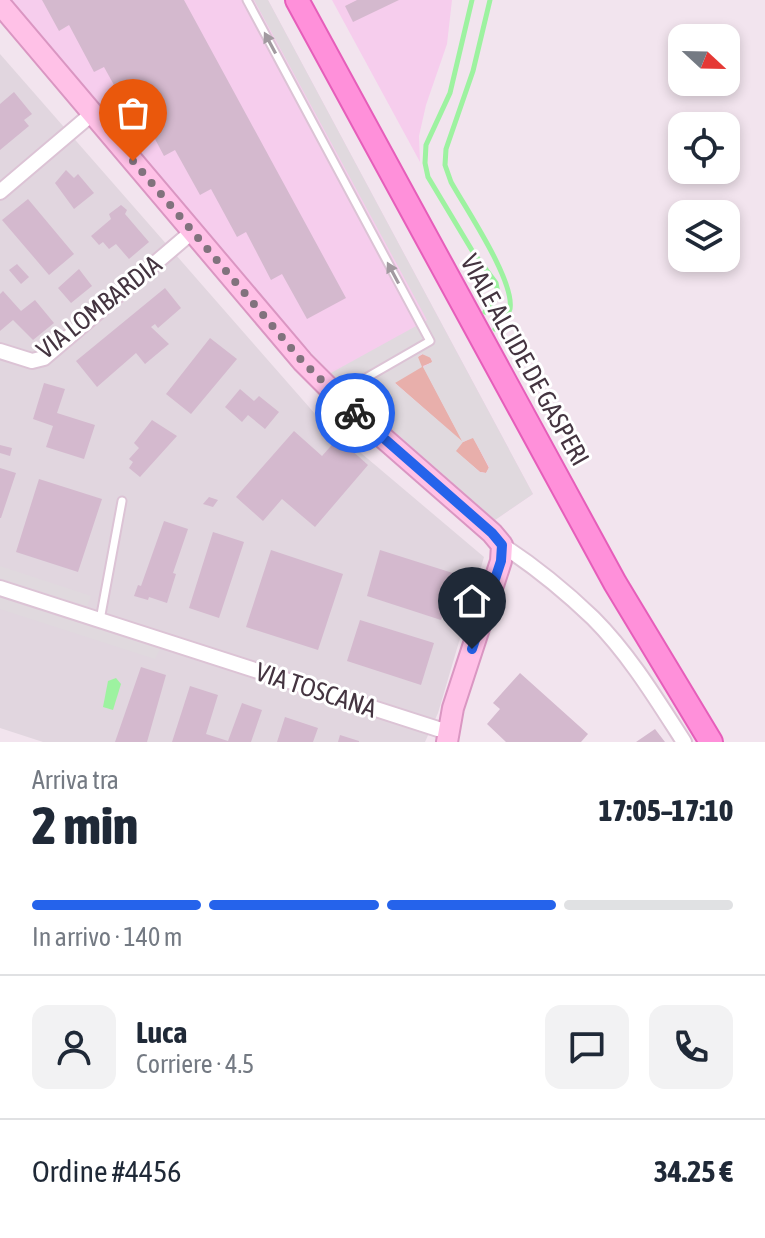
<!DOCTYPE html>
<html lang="it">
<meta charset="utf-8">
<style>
:root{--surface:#fff;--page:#f2f2f3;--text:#1f2937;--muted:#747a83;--line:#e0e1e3;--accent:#2563eb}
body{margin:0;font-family:"Asap Condensed",sans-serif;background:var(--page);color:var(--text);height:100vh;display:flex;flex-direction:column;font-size:30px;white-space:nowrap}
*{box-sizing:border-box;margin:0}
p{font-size:26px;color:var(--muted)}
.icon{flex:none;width:44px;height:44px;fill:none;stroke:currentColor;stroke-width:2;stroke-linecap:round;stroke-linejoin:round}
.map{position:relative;height:742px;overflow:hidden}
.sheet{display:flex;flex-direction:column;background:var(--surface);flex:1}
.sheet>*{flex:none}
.needle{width:52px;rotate:112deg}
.tools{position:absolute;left:668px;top:24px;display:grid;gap:16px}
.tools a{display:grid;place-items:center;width:72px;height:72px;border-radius:16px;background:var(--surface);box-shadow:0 4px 12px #0003;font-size:40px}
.pin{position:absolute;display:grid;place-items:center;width:68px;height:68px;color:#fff;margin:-82px -34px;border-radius:50% 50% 50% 0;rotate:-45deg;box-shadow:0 0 8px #0007}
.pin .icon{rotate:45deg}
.courier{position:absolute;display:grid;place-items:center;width:80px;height:80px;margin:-40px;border:6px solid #2563eb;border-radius:50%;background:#fff;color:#222;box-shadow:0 2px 10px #0007}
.head em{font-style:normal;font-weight:800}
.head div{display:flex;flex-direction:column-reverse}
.head{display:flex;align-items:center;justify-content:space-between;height:136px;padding:0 32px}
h1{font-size:52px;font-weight:800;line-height:60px}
.bar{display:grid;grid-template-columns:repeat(4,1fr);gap:12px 8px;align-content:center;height:96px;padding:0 32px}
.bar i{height:10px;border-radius:6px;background:var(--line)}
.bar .active{background:var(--accent)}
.bar p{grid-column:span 4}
.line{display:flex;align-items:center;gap:20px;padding:0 32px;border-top:2px solid var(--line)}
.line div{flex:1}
.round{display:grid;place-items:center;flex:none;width:84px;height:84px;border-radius:16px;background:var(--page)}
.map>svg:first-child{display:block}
</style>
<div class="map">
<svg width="765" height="742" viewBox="0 0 765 742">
<rect width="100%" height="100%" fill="#f2e4ee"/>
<path fill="#f6cded" d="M10,0H268L533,494L495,520L361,404L298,339Z
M332,0H452L447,44L426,105L419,136L420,162Z"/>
<path fill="#e1d6df" d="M0,54L316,415L484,557L438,713L425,742H43L0,728Z"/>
<path fill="#e8afab" d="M423,354L429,356L433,362L423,366L463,442L473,437L489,468L486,473L480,472L455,451L462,442L395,383L384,388L380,385V378Z"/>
<path fill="#e0d9de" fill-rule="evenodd" d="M254,0H268L533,494L495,520L329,374L427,320ZM422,354L431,358L432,362L423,367L462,441L395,383L422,367L418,357ZM473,438L489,467L486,473L480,472L456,451L463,442Z
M0,566L91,596L87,606L0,578Z
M0,597L160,649L155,659L0,609Z"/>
<path fill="#9df2a0" d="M116,678L121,684L113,710L103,707L108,681Z"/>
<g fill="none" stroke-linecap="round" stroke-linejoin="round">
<path stroke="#9df2a0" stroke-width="5" d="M472,0L450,93L426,145L425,163L428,177L473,252L496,283L498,293L485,312
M490,0L473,71L446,149L445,165L451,182C466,209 515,281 510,309C508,317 501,323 495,329"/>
</g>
<path fill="#d4b9ce" d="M42,0H184L346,298L307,319L282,274L271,280L246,232L237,237L211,189L200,195L175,150L164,156L139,109L130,114L104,67L94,72L69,25L59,31Z
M357,0H399L353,22L345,6Z
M14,92L32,114L24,120L29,126L0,150V104Z
M66,170L74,178L78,174L94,193L74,209L55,183Z
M28,199L74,254L49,275L2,220Z
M121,205L127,210L125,214L149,242L129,259L116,244L109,249L103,242L99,245L91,236L111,219L109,214Z
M17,264L29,277L21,284L9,270Z
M79,269L92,286L71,303L58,288Z
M165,288L181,308L158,328L155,324L151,327L169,344L145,364L136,353L97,387L76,361Z
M3,291L21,311L35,300L54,323L33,340L13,320L0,331V294Z
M210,338L237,359L191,414L166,394Z
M44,383L65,389L57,413L95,425L84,459L46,447L53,426L33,419Z
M240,389L254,401L259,396L279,412L265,429L248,415L242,422L225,407Z
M152,420L177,436L140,477L129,468L133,462L129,459L139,448L134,443Z
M294,431L322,456L338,438L368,465L315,527L282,499L263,521L236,497Z
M0,445L12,448L10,456L0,453Z
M0,468L16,473L1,518H0Z
M39,479L102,499L78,572L16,552Z
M209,497L218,500L213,507L203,504Z
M164,521L188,529L173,573L176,574L167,603L149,597L148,600L134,596L138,585L141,586Z
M213,532L244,542L219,618L189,608Z
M271,550L343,574L318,650L246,627Z
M380,550L459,575L441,620L367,596Z
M360,620L434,643L421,685L347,661Z
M141,667L166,675L147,742H115Z
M520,673L588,734L581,742H506L487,724L500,709L493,703Z
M190,686L218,695L206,734L228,741L242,703L262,710L251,742H172Z
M285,717L318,728L313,742H277Z
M655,729L665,742H636Z
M340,735L359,741V742H338Z"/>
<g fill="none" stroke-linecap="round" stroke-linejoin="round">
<defs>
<path id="lane" d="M247,0L430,341L338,394
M100,620L122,501"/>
<path id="street" d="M0,192L93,113
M0,351L32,361L44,358L193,231
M502,545C534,566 565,591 593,618C629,654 657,700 684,742
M0,588L438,729L448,730"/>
<path id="secondary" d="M0,4L303,362L348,407L492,533L502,545L501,561L453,708L447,742"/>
<path id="primary" d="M297,0L615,583L711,742"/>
</defs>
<use href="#lane" stroke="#dcc3d5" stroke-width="11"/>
<use href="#street" stroke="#dcc3d5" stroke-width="18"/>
<use href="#secondary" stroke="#da96c2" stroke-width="24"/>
<use href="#primary" stroke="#e65eba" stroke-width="26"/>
<use href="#lane" stroke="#fff" stroke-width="7"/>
<use href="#street" stroke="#fff" stroke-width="14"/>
<use href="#secondary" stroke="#ffc1e7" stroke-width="20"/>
<use href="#primary" stroke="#ff90da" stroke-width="22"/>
</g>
<defs><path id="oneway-solid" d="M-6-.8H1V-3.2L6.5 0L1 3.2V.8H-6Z" transform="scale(2)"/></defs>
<g fill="#a29aa0">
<use href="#oneway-solid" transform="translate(270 43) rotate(-118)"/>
<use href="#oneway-solid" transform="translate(393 273) rotate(-118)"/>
</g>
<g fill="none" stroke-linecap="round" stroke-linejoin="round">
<path stroke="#81727d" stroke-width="8" stroke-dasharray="0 14.4" d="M133,161L303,362L355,413"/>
<path stroke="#2563eb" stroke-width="10" d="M355,413L492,533L502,545L501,561L472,649"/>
</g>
<g text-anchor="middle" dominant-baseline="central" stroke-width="6" stroke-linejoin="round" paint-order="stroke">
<g font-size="26" fill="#443440" stroke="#fff">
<text transform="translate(99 307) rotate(-38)">VIA LOMBARDIA</text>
<text transform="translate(525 360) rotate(61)">VIALE ALCIDE DE GASPERI</text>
<text transform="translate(316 690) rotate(18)">VIA TOSCANA</text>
</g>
</g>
</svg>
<div class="tools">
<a><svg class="needle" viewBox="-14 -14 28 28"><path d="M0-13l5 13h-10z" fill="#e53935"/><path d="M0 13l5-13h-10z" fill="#747a83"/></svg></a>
<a><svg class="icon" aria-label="locate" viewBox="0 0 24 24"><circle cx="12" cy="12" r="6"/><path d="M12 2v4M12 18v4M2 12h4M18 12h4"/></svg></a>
<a><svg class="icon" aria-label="layers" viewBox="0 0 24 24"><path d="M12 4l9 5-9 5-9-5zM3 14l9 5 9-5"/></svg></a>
</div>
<div class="pin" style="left:133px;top:161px;background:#ea580c"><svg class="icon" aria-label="bag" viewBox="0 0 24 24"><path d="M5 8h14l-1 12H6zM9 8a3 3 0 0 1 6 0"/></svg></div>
<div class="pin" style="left:472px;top:649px;background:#1f2937"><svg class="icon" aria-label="home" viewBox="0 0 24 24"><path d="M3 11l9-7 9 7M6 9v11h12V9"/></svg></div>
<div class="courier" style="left:355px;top:413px"><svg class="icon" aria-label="bike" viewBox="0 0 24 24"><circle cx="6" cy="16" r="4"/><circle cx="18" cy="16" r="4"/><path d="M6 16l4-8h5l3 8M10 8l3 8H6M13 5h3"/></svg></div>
</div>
<section class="sheet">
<div class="head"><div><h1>2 min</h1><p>Arriva tra</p></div><em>17:05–17:10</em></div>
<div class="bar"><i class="active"></i><i class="active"></i><i class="active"></i><i></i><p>In arrivo · 140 m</p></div>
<div class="line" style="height:144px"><a class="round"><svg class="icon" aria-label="person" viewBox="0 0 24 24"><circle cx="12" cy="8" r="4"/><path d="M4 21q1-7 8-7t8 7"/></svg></a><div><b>Luca</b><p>Corriere · 4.5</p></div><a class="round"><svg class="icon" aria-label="chat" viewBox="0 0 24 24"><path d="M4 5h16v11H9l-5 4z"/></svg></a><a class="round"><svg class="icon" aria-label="phone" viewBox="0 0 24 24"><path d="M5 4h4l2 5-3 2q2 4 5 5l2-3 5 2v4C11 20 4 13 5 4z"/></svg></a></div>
<div class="line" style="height:104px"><div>Ordine #4456</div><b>34.25 €</b></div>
</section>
